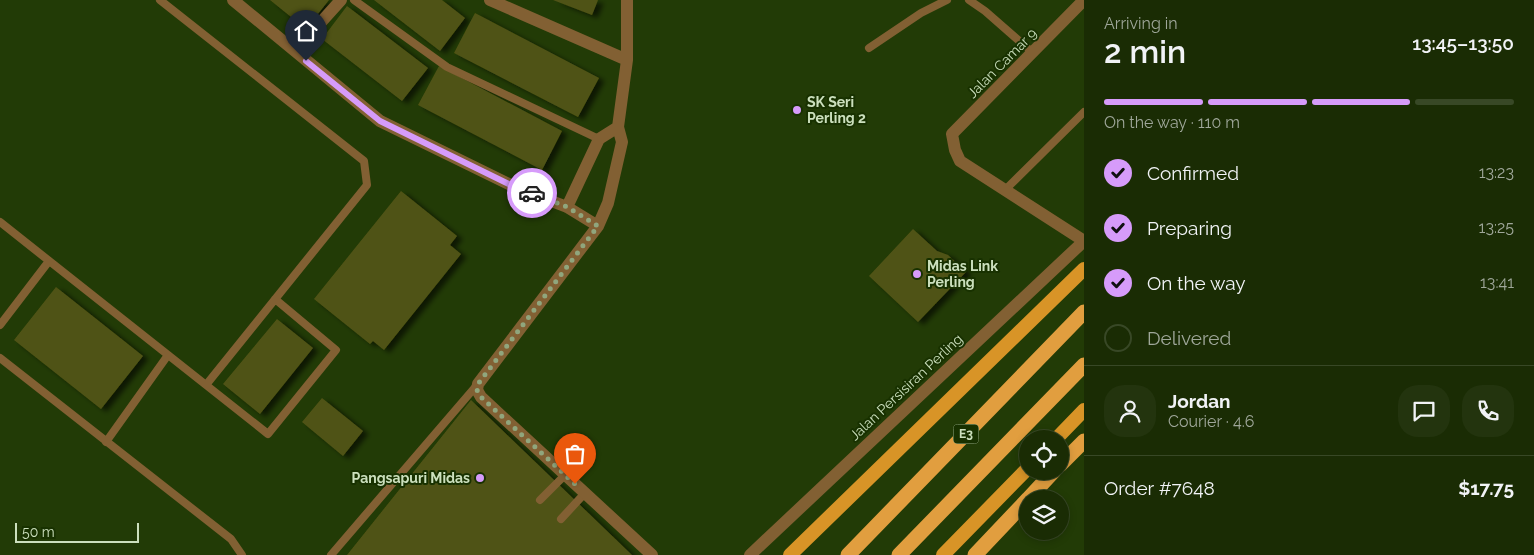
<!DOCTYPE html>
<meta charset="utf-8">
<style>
:root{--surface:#1a2c04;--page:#23340e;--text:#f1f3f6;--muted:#9fa79a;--line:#384826;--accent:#d69bfa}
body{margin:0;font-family:Raleway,sans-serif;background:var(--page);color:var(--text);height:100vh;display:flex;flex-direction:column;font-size:19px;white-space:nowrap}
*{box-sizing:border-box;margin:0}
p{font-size:16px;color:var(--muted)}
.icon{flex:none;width:28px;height:28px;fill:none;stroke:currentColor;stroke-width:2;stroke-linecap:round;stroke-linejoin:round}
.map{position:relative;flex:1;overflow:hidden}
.drawer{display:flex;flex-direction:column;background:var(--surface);width:450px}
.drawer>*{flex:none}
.tools{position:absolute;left:1019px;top:430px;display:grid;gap:10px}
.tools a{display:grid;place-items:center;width:50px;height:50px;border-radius:50%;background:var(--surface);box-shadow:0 2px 8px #0003,0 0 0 1px var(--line);font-size:25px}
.scale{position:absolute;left:15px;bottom:12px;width:124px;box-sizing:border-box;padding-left:5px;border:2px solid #cce0bd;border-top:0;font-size:14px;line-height:18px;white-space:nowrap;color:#cce0bd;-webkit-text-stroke:4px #183100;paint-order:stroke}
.pin{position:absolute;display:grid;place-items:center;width:42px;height:42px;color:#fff;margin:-51px -21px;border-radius:50% 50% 50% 0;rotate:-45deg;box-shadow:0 0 5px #0007}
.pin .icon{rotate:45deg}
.courier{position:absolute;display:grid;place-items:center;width:50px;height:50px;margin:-25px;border:4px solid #d69bfa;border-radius:50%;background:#fff;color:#222;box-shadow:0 1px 6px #0007}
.summary em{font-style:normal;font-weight:600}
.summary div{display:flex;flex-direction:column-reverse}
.summary{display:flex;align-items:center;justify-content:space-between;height:85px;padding:0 20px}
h1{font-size:32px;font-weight:600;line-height:38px}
.bar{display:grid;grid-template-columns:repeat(4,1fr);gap:8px 5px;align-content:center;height:60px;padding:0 20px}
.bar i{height:6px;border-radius:4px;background:var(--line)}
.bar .selected{background:var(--accent)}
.bar p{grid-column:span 4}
.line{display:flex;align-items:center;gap:12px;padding:0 20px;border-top:1px solid var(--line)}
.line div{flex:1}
.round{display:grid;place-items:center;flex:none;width:52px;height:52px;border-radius:20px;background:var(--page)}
ol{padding:0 20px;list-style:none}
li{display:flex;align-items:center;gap:15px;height:55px}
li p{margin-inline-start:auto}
li .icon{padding:5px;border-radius:50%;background:var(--accent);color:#111;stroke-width:4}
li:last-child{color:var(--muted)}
li i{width:28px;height:28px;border:2px solid var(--line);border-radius:50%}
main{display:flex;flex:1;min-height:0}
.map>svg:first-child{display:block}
</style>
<main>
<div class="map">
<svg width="1084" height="555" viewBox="0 0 1084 555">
<defs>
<filter id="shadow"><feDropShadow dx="5.5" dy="3" stdDeviation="2.5" flood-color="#0009"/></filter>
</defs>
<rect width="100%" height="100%" fill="#223b06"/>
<path fill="#505315" filter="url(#shadow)" d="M270,0H329L306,29Z
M374,0H442L465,18L440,51Z
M553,0H598L592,15Z
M347,6L428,68L402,101L322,39Z
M475,13L599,78L578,117L454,53Z
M439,66L562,131L542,170L418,105Z
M401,191L457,236L450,245L461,254L384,350L373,341L370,344L314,299Z
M913,229L937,251L948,255L966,272L918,322L869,276Z
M56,287L143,356L101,409L14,340Z
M277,319L313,348L260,414L223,384Z
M322,398L363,431L343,456L302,422Z
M471,400L632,555H347Z"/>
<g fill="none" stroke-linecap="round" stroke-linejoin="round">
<path stroke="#826033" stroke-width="8" d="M160,0L364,161L367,185L206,385
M354,0L447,67L599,139
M969,0L985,11L1033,53
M869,48L921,13L947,0
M1005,190L1084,112
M0,222L268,434L336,350L275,299
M0,325L49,261
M0,358L231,539L242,555
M106,442L168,355
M540,500L565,475
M561,519L585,493
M331,555L477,385"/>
<path stroke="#826033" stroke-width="12" d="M233,0L380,121L515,187L567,207L598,226
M490,0L627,60
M627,0V60L618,127L622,142L608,203L598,226L478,384L477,390L481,397L652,555
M1084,0L952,134L955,150L960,161L1084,241
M295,51L341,0
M567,207L599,139L618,127
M750,555L1084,241"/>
<path stroke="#d89427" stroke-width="14" d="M1056,439L1084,410
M790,555L1084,269
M943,555L1028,468"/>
<path stroke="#e19e3f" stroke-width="15" d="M1060,465L1084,441
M1028,499L1054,471
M848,555L1084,312
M899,555L1084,365
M975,555L1028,499"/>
</g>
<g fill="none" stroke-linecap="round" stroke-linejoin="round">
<path stroke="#90a67d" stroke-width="5" stroke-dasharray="0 9" d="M532,193L567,207L598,226L478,384L477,390L481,397L575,484"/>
<path stroke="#d69bfa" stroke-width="6" d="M306,61L380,121L515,187L532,193"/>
</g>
<g fill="#d69bfa" stroke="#183100" stroke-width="2">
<circle cx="797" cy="110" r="5"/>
<circle cx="917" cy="274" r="5"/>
<circle cx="480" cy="478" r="5"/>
</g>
<g text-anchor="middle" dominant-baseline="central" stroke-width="4" stroke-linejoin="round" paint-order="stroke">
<rect fill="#183100" stroke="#96ac84" stroke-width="1" x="953.5" y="424.5" width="25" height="19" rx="4"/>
<g font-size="12" font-weight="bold" fill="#cce0bd">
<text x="966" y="434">E3</text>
</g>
<g font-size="14" fill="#cce0bd" stroke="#183100">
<text transform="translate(1002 63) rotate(-45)">Jalan Camar 9</text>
<text transform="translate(906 387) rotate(-43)">Jalan Persisiran Perling</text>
</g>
<g font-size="14" font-weight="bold" fill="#cce0bd" stroke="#183100" text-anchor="start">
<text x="807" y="102">SK Seri<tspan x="807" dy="16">Perling 2</tspan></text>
<text x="927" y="266">Midas Link<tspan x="927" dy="16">Perling</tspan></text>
<text x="470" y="478" text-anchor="end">Pangsapuri Midas</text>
</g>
</g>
</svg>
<div class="tools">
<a><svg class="icon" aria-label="locate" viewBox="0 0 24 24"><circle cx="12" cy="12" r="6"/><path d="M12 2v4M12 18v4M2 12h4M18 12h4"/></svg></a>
<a><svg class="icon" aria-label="layers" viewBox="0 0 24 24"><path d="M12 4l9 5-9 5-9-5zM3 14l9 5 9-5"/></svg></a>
</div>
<div class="scale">50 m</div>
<div class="pin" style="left:575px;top:484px;background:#ea580c"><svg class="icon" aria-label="bag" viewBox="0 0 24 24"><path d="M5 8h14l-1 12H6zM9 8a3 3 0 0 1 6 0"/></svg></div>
<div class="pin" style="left:306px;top:61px;background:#1f2937"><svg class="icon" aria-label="home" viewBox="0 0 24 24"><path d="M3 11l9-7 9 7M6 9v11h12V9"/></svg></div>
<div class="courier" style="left:532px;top:193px"><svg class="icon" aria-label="car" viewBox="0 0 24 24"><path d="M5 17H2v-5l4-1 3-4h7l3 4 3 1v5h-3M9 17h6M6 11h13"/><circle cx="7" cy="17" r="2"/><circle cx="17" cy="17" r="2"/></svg></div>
</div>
<section class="drawer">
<div class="summary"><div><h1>2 min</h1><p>Arriving in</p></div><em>13:45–13:50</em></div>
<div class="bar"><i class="selected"></i><i class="selected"></i><i class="selected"></i><i></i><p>On the way · 110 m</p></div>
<ol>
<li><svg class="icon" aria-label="check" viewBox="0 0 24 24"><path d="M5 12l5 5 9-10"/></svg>Confirmed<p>13:23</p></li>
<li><svg class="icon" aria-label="check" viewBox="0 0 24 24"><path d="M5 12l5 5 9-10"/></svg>Preparing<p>13:25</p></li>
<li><svg class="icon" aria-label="check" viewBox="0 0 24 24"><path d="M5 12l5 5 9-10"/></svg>On the way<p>13:41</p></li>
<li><i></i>Delivered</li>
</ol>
<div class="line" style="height:90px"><a class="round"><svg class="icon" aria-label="person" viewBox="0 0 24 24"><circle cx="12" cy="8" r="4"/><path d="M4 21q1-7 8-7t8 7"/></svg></a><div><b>Jordan</b><p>Courier · 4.6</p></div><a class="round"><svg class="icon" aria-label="chat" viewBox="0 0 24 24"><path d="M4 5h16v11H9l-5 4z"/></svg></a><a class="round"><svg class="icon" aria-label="phone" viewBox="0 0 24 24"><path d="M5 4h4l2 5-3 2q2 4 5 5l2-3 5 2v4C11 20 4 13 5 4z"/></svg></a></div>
<div class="line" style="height:65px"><div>Order #7648</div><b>$17.75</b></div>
</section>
</main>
